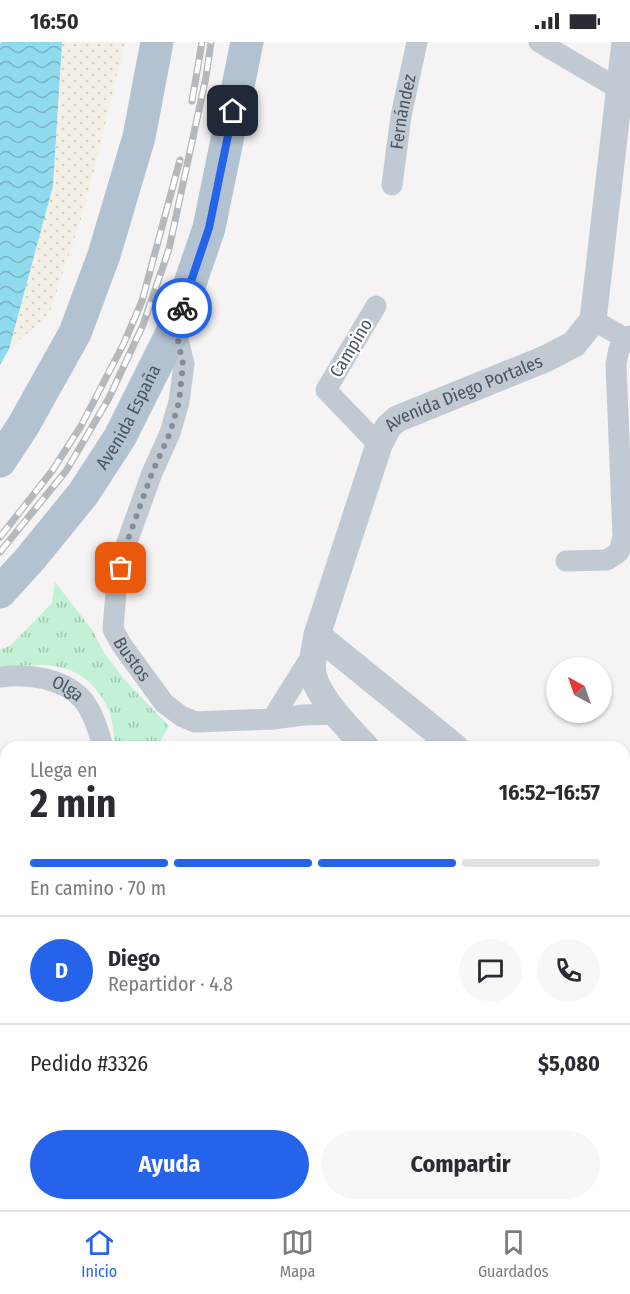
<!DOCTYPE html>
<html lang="es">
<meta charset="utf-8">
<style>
:root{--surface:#fff;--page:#f7f7f7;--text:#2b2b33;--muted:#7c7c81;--line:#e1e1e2;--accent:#2563eb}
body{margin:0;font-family:"Fira Sans Condensed",sans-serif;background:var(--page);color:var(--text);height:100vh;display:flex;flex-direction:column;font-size:22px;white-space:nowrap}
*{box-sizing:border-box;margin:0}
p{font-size:20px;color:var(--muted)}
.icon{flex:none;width:33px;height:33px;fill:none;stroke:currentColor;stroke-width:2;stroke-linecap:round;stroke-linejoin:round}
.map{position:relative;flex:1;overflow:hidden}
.drawer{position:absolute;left:0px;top:699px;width:630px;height:470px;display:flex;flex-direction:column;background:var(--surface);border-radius:18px 18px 0 0;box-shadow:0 2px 4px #0004}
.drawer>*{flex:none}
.needle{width:39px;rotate:320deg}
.controls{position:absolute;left:546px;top:615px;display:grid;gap:12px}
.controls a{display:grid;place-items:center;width:66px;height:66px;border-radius:50%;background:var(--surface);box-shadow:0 2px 4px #0004;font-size:30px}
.pin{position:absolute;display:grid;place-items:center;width:51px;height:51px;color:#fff;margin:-26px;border-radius:12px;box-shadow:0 3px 9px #0006}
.courier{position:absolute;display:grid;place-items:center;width:60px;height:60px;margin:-30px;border:4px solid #2563eb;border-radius:50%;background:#fff;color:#222;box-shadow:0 2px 8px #0007}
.summary em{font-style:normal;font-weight:700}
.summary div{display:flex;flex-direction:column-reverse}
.summary{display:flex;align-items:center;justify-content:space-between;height:102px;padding:0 30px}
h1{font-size:39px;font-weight:700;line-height:45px}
.bar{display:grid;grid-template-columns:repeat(4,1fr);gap:9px 6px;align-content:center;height:72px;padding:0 30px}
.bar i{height:8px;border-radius:4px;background:var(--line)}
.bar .on{background:var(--accent)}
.bar p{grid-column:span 4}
.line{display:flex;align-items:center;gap:15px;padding:0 30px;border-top:2px solid var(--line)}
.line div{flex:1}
.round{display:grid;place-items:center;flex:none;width:63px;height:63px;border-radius:32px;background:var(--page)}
.button{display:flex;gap:12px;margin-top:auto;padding:12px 30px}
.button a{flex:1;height:69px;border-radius:36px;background:var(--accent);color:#fff;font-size:24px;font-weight:700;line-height:69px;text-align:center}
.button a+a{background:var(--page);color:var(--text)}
.status{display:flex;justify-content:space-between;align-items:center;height:42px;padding:0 30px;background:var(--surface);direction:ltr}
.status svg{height:16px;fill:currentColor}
.menu{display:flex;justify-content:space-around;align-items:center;height:84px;border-top:2px solid var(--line);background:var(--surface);font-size:16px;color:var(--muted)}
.menu a{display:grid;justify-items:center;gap:3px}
.menu .on{color:var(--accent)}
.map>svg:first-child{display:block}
</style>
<div class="status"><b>16:50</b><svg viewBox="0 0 49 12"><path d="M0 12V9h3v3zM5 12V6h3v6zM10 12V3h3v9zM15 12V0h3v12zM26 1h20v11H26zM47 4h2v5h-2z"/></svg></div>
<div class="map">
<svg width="630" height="1168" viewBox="0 0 630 1168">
<defs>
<pattern id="grass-tufts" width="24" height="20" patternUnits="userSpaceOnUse" patternTransform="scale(1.5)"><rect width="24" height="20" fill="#c3f1d5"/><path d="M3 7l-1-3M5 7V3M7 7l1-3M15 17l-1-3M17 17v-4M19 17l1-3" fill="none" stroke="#a0c6b0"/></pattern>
<pattern id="sand-dots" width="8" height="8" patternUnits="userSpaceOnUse" patternTransform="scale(1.5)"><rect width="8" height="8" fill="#f5f0e5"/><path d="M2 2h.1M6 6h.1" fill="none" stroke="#d4d0c7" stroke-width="1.8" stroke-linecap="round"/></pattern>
<pattern id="water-waves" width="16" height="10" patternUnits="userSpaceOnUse" patternTransform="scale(1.5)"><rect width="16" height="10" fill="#90daee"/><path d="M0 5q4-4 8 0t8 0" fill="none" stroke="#78b4c4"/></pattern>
</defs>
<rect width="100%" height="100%" fill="#f5f3f3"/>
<path fill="url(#grass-tufts)" d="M55,540L93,589L103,609L123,636L169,684L157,705H117C112,694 114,680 109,669C87,619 47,619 0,627V608L11,603L52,561Z"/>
<path fill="url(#sand-dots)" d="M62,0H125L85,165L49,272L9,307L53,144Z"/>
<path fill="url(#water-waves)" d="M2,0H62L53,144L9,307L0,323V2Z"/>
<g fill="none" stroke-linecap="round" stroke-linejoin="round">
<g stroke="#c1cad2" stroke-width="21">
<path d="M539,0L619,47L630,50"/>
<path id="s1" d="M392,143L401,74L417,0"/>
<path d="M376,264L326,348L379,403"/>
<path d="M593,278L630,299"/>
<path id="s2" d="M175,285L184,322L179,360L170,391L152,431L126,503L116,550L113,587L121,602L164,661L181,674L195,680L272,677L314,610"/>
<path d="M566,519L607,518L619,510L623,495L616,322L619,307L630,294"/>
<path id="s3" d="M0,635C27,631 64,636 83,658C94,672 98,688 103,705"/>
<path d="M272,677L304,673L336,672"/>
<path d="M0,773L6,793"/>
<path d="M624,1009L630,1011"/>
<path d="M624,1079L630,1081"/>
<path d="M111,1162L112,1168"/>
<path d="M424,1168L428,1162"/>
</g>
<g stroke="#c1cad2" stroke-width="27">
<path d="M317,593L455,705"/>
<path id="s4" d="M366,705C349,687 317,655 313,631C311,619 315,605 317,593L379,403L388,385L397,377L545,317L574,302L593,278L625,0"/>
<path d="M624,761L630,762"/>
<path d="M0,1056H6"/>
<path d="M499,1162L511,1168"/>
</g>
<g stroke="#b3c2d1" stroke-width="33">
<path d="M0,419L23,384L75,291L104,213L139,95L157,0"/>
<path id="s5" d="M0,550L30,517L83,452L120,395L175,285L209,186L247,0"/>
</g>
<defs>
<path id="rail" d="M192,59L202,0
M0,495L52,429L81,384L124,301L142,259L180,118
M0,510L66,429L109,356L143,283L169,207L206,35L211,0"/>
</defs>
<use href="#rail" stroke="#b5b8bd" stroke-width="7"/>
<use href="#rail" stroke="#fff" stroke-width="4.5" stroke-dasharray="14" stroke-linecap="butt"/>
</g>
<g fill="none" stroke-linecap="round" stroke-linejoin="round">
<path stroke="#868d94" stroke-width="6" stroke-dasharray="0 10.8" d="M121,526L126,503L152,431L170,391L179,360L183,322L175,285L182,266"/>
<path stroke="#2563eb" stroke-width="8" d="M182,266L209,186L233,69"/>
</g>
<g text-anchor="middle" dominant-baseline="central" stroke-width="4.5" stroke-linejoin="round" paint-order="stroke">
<g font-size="18" fill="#4a5661" stroke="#fff">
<text stroke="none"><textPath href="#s1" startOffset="74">Fernández</textPath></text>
<text transform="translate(351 306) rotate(-59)">Campino</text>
<text stroke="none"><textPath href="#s4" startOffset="434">Avenida Diego Portales</textPath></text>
<text stroke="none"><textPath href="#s5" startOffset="218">Avenida España</textPath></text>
<text stroke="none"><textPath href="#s2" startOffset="350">Bustos</textPath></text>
<text stroke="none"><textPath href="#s3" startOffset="70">Olga</textPath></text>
</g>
</g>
</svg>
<div class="controls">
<a><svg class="needle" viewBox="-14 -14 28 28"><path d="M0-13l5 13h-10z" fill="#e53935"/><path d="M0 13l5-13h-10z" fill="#7c7c81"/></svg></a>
</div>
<div class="pin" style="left:121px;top:526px;background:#ea580c"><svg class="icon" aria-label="bag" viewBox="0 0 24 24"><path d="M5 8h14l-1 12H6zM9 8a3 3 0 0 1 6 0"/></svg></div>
<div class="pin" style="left:233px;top:69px;background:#1f2937"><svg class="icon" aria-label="home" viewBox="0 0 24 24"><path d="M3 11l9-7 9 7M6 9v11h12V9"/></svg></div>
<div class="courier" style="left:182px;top:266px"><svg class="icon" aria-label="bike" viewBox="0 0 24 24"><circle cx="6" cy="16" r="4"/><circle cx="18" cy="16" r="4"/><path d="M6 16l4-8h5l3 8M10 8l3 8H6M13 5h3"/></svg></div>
<section class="drawer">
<div class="summary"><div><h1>2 min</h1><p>Llega en</p></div><em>16:52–16:57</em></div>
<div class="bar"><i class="on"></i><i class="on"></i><i class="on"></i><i></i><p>En camino · 70 m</p></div>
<div class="line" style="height:108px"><b class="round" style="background:var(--accent);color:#fff">D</b><div><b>Diego</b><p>Repartidor · 4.8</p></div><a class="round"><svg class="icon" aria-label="chat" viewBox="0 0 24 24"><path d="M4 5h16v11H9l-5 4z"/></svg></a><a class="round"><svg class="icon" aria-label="phone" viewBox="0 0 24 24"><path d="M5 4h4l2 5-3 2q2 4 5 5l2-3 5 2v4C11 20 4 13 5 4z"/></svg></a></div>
<div class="line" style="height:78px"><div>Pedido #3326</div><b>$5,080</b></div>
<div class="button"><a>Ayuda</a><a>Compartir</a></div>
</section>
</div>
<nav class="menu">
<a class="on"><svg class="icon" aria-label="home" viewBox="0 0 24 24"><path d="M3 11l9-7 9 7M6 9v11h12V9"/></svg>Inicio</a>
<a><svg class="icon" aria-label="map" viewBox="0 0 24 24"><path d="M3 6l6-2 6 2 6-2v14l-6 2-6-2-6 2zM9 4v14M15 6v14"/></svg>Mapa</a>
<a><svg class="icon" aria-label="saved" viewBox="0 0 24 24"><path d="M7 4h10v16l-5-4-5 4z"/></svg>Guardados</a>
</nav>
